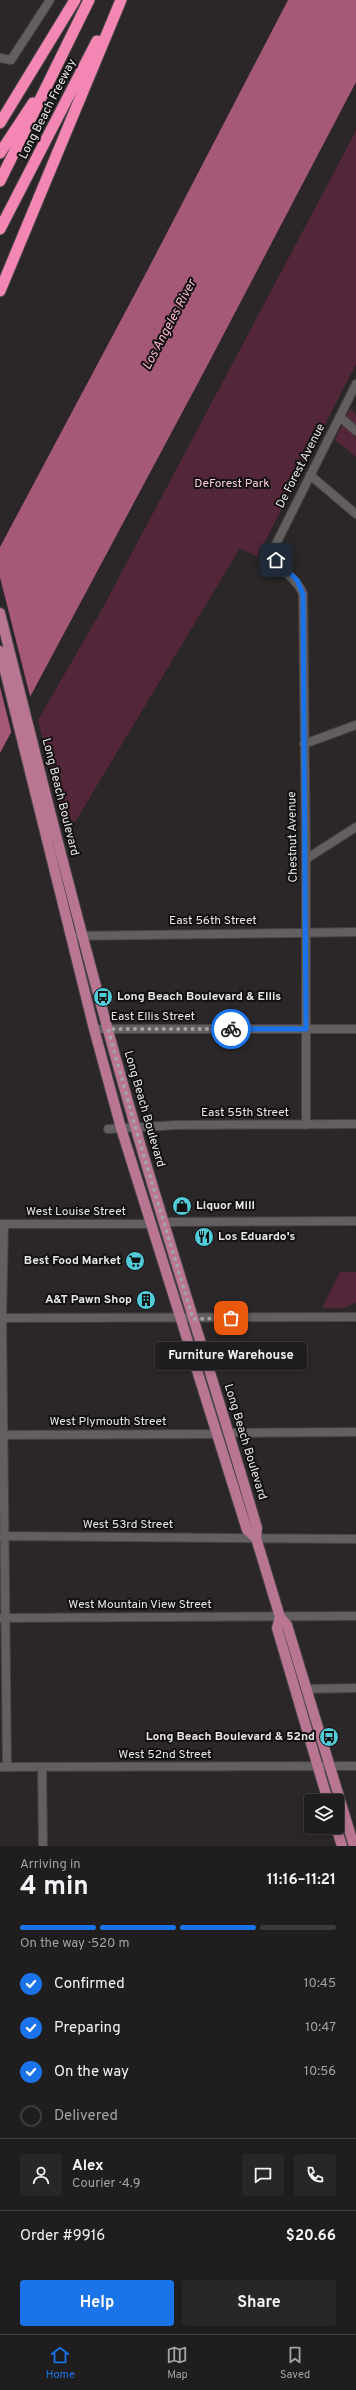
<!DOCTYPE html>
<meta charset="utf-8">
<style>
:root{--surface:#201d1e;--page:#282627;--text:#f1f3f6;--muted:#a2a2a4;--line:#3d3b3c;--accent:#1a73e8}
body{margin:0;font-family:Overpass,sans-serif;background:var(--page);color:var(--text);height:100vh;display:flex;flex-direction:column;font-size:15px;white-space:nowrap}
*{box-sizing:border-box;margin:0}
p{font-size:13px;color:var(--muted)}
.icon{flex:none;width:22px;height:22px;fill:none;stroke:currentColor;stroke-width:2;stroke-linecap:round;stroke-linejoin:round}
.map{position:relative;height:1846px;overflow:hidden}
.sheet{display:flex;flex-direction:column;background:var(--surface);flex:1}
.sheet>*{flex:none}
.buttons{position:absolute;left:304px;top:1794px;display:grid;gap:8px}
.buttons a{display:grid;place-items:center;width:40px;height:40px;border-radius:4px;background:var(--surface);box-shadow:0 2px 6px #0003,0 0 0 1px var(--line);font-size:20px}
.pin{position:absolute;display:grid;place-items:center;width:34px;height:34px;color:#fff;margin:-17px;border-radius:8px;box-shadow:0 2px 6px #0006}
.courier{position:absolute;display:grid;place-items:center;width:40px;height:40px;margin:-20px;border:3px solid #1a73e8;border-radius:50%;background:#fff;color:#222;box-shadow:0 1px 5px #0007}
.bubble{position:absolute;height:28px;border-radius:4px;background:var(--surface);box-shadow:0 2px 6px #0003,0 0 0 1px var(--line);font-size:13px;font-weight:700;line-height:28px;text-align:center}
.head em{font-style:normal;font-weight:700}
.head div{display:flex;flex-direction:column-reverse}
.head{display:flex;align-items:center;justify-content:space-between;height:68px;padding:0 20px}
h1{font-size:26px;font-weight:700;line-height:30px}
.bar{display:grid;grid-template-columns:repeat(4,1fr);gap:6px 4px;align-content:center;height:48px;padding:0 20px}
.bar i{height:5px;border-radius:3px;background:var(--line)}
.bar .active{background:var(--accent)}
.bar p{grid-column:span 4}
.line{display:flex;align-items:center;gap:10px;padding:0 20px;border-top:1px solid var(--line)}
.line div{flex:1}
.round{display:grid;place-items:center;flex:none;width:42px;height:42px;border-radius:4px;background:var(--page)}
ol{padding:0 20px;list-style:none}
li{display:flex;align-items:center;gap:12px;height:44px}
li p{margin-inline-start:auto}
li .icon{padding:4px;border-radius:50%;background:var(--accent);color:#fff;stroke-width:4}
li:last-child{color:var(--muted)}
li i{width:22px;height:22px;border:2px solid var(--line);border-radius:50%}
.primary-button{display:flex;gap:8px;margin-top:auto;padding:8px 20px}
.primary-button a{flex:1;height:46px;border-radius:4px;background:var(--accent);color:#fff;font-size:16px;font-weight:700;line-height:46px;text-align:center}
.primary-button a+a{background:var(--page);color:var(--text)}
.menu{display:flex;justify-content:space-around;align-items:center;height:56px;border-top:1px solid var(--line);background:var(--surface);font-size:11px;color:var(--muted)}
.menu a{display:grid;justify-items:center;gap:2px}
.menu .active{color:var(--accent)}
.map>svg:first-child{display:block}
</style>
<div class="map">
<svg width="356" height="1846" viewBox="0 0 356 1846">
<rect width="100%" height="100%" fill="#2b2728"/>
<path fill="#532639" d="M356,131V364L257,557L240,548L69,832L46,756L38,720L101,611Z
M350,409L356,414V457L335,440Z
M340,1272H356V1302L345,1308H322Z"/>
<path fill="#a65879" d="M288,0H356V82L206,368L0,753V547L145,275Z"/>
<path fill="#2b2728" d="M0,577L31,700L12,735L0,687Z"/>
<g fill="none" stroke-linecap="round" stroke-linejoin="round">
<defs>
<path id="minor" d="M0,58L11,60L50,0
M340,417L356,431
M310,475L356,514
M304,744L356,725
M306,859L356,827
M70,936L356,932
M94,1029H356
M306,1125V859L303,594C297,576 274,569 273,550L356,384
M108,1129L177,1125L356,1124
M164,1222L356,1221
M0,1224H151
M4,1224L2,1318L7,1767
M0,1318L356,1317
M229,1433L356,1432
M0,1435L215,1434
M0,1536L356,1539
M0,1618L356,1616
M306,1689L356,1688
M0,1767L356,1766
M42,1767L43,1846"/>
<path id="major" d="M0,613C43,785 86,956 135,1126C174,1261 218,1394 257,1528L256,1538L280,1617L287,1625L354,1846
M0,651L94,1029L121,1128L247,1530L256,1538
M280,1617L277,1628L328,1801
M336,1827L342,1846"/>
<path id="highway" d="M0,123L75,0
M0,153L33,103
M0,181L89,0
M0,229L97,41
M0,291L121,0"/>
</defs>
<use href="#minor" stroke="#474344" stroke-width="10"/>
<use href="#major" stroke="#474344" stroke-width="12"/>
<use href="#highway" stroke="#474344" stroke-width="13"/>
<use href="#minor" stroke="#635e60" stroke-width="8"/>
<use href="#major" stroke="#b97692" stroke-width="10"/>
<use href="#highway" stroke="#f386b3" stroke-width="11"/>
</g>
<g fill="none" stroke-linecap="round" stroke-linejoin="round">
<path stroke="#a6a3a4" stroke-width="4" stroke-dasharray="0 7.2" d="M231,1318L193,1319L135,1126L108,1029H231"/>
<path stroke="#1a73e8" stroke-width="5" d="M231,1029H306L303,594L297,580L276,560"/>
</g>
<defs>
<symbol id="bus-disc" viewBox="-11 -11 22 22"><circle r="9.5" fill="#52cbd8" stroke="#121011"/><path d="M-5-6H5V4H4V6H2V4H-2V6H-4V4H-5ZM-3.5-4V0h7V-4ZM-3.5 1.2v1.5H-2V1.2ZM2 1.2v1.5H3.5V1.2Z" fill="#111"/></symbol>
<symbol id="shop-disc" viewBox="-11 -11 22 22"><circle r="9.5" fill="#52cbd8" stroke="#121011"/><path d="M-5-2.5h2.3a2.7 3.5 0 0 1 5.4 0H5L5.5 6h-11ZM-1.5-2.5h3a1.5 2.3 0 0 0-3 0Z" fill="#111"/></symbol>
<symbol id="restaurant-disc" viewBox="-11 -11 22 22"><circle r="9.5" fill="#52cbd8" stroke="#121011"/><path d="M-5-6h1v4h1v-4h1v4h1v-4h1v5L-1.5 .5V6h-2V.5L-5-1ZM5-6V6H3V1.5H1.5Q1.5-4 5-6Z" fill="#111"/></symbol>
<symbol id="supermarket-disc" viewBox="-11 -11 22 22"><circle r="9.5" fill="#52cbd8" stroke="#121011"/><path d="M-6-5.5h2.5l.6 2H6L4.5 2H-2.5L-4.4-4H-6ZM-1.5 3.2a1.3 1.3 0 1 0 .1 0ZM3 3.2a1.3 1.3 0 1 0 .1 0Z" fill="#111"/></symbol>
<symbol id="building-disc" viewBox="-11 -11 22 22"><circle r="9.5" fill="#52cbd8" stroke="#121011"/><path d="M-4-6H4V6H1V3H-1V6H-4ZM-2.5-4.3h1.7v1.8h-1.7ZM.8-4.3h1.7v1.8H.8ZM-2.5-1h1.7V.8h-1.7ZM.8-1h1.7V.8H.8Z" fill="#111"/></symbol>
</defs>
<g fill-rule="evenodd">
<use href="#bus-disc" x="92" y="986" width="22" height="22"/>
<use href="#shop-disc" x="171" y="1195" width="22" height="22"/>
<use href="#restaurant-disc" x="193" y="1226" width="22" height="22"/>
<use href="#supermarket-disc" x="124" y="1250" width="22" height="22"/>
<use href="#building-disc" x="135" y="1289" width="22" height="22"/>
<use href="#bus-disc" x="318" y="1726" width="22" height="22"/>
</g>
<g text-anchor="middle" dominant-baseline="central" stroke-width="4" stroke-linejoin="round" paint-order="stroke">
<g font-size="12" fill="#e9e6e7" stroke="#121011">
<text transform="translate(48 109) rotate(-63)">Long Beach Freeway</text>
<text transform="translate(301 466) rotate(-63)">De Forest Avenue</text>
<text transform="translate(60 797) rotate(76)">Long Beach Boulevard</text>
<text transform="translate(293 837) rotate(-91)">Chestnut Avenue</text>
<text x="213" y="921">East 56th Street</text>
<text x="153" y="1017">East Ellis Street</text>
<text transform="translate(144 1109) rotate(74)">Long Beach Boulevard</text>
<text x="245" y="1113">East 55th Street</text>
<text x="76" y="1212">West Louise Street</text>
<text x="108" y="1422">West Plymouth Street</text>
<text transform="translate(245 1442) rotate(73)">Long Beach Boulevard</text>
<text x="128" y="1525">West 53rd Street</text>
<text x="140" y="1605">West Mountain View Street</text>
<text x="165" y="1755">West 52nd Street</text>
</g>
<g font-size="12" fill="#faccdd" stroke="#121011">
<text x="232" y="484">DeForest Park</text>
</g>
<g font-size="12" font-weight="bold" fill="#e9e6e7" stroke="#121011" text-anchor="start">
<text x="117" y="997">Long Beach Boulevard &amp; Ellis</text>
<text x="196" y="1206">Liquor Mill</text>
<text x="218" y="1237">Los Eduardo's</text>
<text x="121" y="1261" text-anchor="end">Best Food Market</text>
<text x="132" y="1300" text-anchor="end">A&amp;T Pawn Shop</text>
<text x="315" y="1737" text-anchor="end">Long Beach Boulevard &amp; 52nd</text>
</g>
<g font-size="13" font-style="italic" fill="#fab7d0" stroke="#121011">
<text transform="translate(170 325) rotate(-62)">Los Angeles River</text>
</g>
</g>
</svg>
<div class="buttons">
<a><svg class="icon" aria-label="layers" viewBox="0 0 24 24"><path d="M12 4l9 5-9 5-9-5zM3 14l9 5 9-5"/></svg></a>
</div>
<div class="pin" style="left:231px;top:1318px;background:#ea580c"><svg class="icon" aria-label="bag" viewBox="0 0 24 24"><path d="M5 8h14l-1 12H6zM9 8a3 3 0 0 1 6 0"/></svg></div>
<div class="pin" style="left:276px;top:560px;background:#1f2937"><svg class="icon" aria-label="home" viewBox="0 0 24 24"><path d="M3 11l9-7 9 7M6 9v11h12V9"/></svg></div>
<div class="courier" style="left:231px;top:1029px"><svg class="icon" aria-label="bike" viewBox="0 0 24 24"><circle cx="6" cy="16" r="4"/><circle cx="18" cy="16" r="4"/><path d="M6 16l4-8h5l3 8M10 8l3 8H6M13 5h3"/></svg></div>
<div class="bubble" style="left:155px;top:1342px;width:152px">Furniture Warehouse</div>
</div>
<section class="sheet">
<div class="head"><div><h1>4 min</h1><p>Arriving in</p></div><em>11:16–11:21</em></div>
<div class="bar"><i class="active"></i><i class="active"></i><i class="active"></i><i></i><p>On the way · 520 m</p></div>
<ol>
<li><svg class="icon" aria-label="check" viewBox="0 0 24 24"><path d="M5 12l5 5 9-10"/></svg>Confirmed<p>10:45</p></li>
<li><svg class="icon" aria-label="check" viewBox="0 0 24 24"><path d="M5 12l5 5 9-10"/></svg>Preparing<p>10:47</p></li>
<li><svg class="icon" aria-label="check" viewBox="0 0 24 24"><path d="M5 12l5 5 9-10"/></svg>On the way<p>10:56</p></li>
<li><i></i>Delivered</li>
</ol>
<div class="line" style="height:72px"><a class="round"><svg class="icon" aria-label="person" viewBox="0 0 24 24"><circle cx="12" cy="8" r="4"/><path d="M4 21q1-7 8-7t8 7"/></svg></a><div><b>Alex</b><p>Courier · 4.9</p></div><a class="round"><svg class="icon" aria-label="chat" viewBox="0 0 24 24"><path d="M4 5h16v11H9l-5 4z"/></svg></a><a class="round"><svg class="icon" aria-label="phone" viewBox="0 0 24 24"><path d="M5 4h4l2 5-3 2q2 4 5 5l2-3 5 2v4C11 20 4 13 5 4z"/></svg></a></div>
<div class="line" style="height:52px"><div>Order #9916</div><b>$20.66</b></div>
<div class="primary-button"><a>Help</a><a>Share</a></div>
</section>
<nav class="menu">
<a class="active"><svg class="icon" aria-label="home" viewBox="0 0 24 24"><path d="M3 11l9-7 9 7M6 9v11h12V9"/></svg>Home</a>
<a><svg class="icon" aria-label="map" viewBox="0 0 24 24"><path d="M3 6l6-2 6 2 6-2v14l-6 2-6-2-6 2zM9 4v14M15 6v14"/></svg>Map</a>
<a><svg class="icon" aria-label="saved" viewBox="0 0 24 24"><path d="M7 4h10v16l-5-4-5 4z"/></svg>Saved</a>
</nav>
